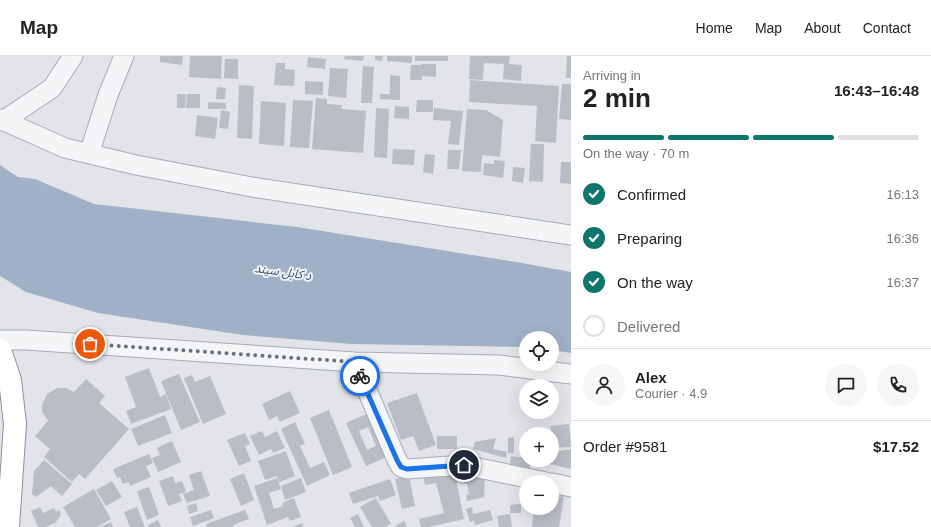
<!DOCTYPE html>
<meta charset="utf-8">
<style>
:root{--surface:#fff;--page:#f6f6f6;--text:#222;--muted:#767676;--line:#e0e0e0;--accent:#0f766e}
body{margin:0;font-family:Arial,"Noto Sans Arabic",sans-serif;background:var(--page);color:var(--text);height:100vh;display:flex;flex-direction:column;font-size:15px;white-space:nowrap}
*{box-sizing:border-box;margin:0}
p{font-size:13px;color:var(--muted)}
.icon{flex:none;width:22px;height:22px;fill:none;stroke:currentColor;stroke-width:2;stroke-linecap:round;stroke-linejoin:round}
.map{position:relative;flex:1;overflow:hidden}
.details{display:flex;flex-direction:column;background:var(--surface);width:360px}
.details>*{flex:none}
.buttons{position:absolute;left:519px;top:275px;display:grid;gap:8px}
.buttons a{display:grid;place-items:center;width:40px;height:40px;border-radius:50%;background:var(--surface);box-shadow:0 4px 16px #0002;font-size:20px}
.pin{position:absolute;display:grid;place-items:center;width:34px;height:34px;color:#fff;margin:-17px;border:2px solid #fff;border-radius:50%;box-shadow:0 1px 4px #0007}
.courier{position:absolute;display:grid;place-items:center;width:40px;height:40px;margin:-20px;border:3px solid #1a73e8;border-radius:50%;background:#fff;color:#222;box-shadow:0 1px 5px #0007}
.head em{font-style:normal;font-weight:700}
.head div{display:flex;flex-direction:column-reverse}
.head{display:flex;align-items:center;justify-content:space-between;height:68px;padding:0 12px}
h1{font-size:26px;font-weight:700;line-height:30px}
.bar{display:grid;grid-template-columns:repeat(4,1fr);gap:6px 4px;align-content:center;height:48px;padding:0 12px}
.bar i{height:5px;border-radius:3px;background:var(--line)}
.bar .current{background:var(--accent)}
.bar p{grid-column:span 4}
.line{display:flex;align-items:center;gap:10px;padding:0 12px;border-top:1px solid var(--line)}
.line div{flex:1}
.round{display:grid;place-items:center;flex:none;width:42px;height:42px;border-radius:21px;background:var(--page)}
ol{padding:0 12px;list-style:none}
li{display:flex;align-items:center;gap:12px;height:44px}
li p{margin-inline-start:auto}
li .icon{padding:4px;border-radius:50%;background:var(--accent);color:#fff;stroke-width:4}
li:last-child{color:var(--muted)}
li i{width:22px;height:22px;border:2px solid var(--line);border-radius:50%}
header{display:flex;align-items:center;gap:24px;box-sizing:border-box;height:56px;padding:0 20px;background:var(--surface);border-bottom:1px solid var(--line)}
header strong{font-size:19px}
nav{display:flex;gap:22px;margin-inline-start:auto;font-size:14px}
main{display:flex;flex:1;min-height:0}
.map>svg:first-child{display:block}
</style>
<header>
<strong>Map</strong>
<nav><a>Home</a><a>Map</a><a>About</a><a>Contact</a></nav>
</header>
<main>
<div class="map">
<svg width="571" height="471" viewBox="0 0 571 471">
<rect width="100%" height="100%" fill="#e2e4e9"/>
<path fill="#a0b0c6" d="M0,109L18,121L35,123L94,148L297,171L522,207L571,216V297L552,294V282H526V291L352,288L243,279L98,257L26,236L0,220Z"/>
<path fill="#b9bdc5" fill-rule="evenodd" d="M160,0H183L182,9L160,6Z
M190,0H222L221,23L189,21Z
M345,0H364L363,5L344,3Z
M375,0H383L382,5L375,4Z
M387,0H412V7L387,5Z
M415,0H448V5H415Z
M470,0H510L509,8L522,9L521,25L503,23L504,8L484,7L483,24L469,23Z
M567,0H571V22H566Z
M308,1L326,3L325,13L307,11Z
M225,3H238V23L224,22Z
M276,7H285V13L295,14L294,30L274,29Z
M421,8H436V21L422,20V24H410L411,9H421Z
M363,10L374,11L372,47H361Z
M330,12L348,13L346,42L328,40Z
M390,19L400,20V44L380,43V38H390Z
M470,24L559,30L556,87L535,85L537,50L469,46Z
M305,25L323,26V39L305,38Z
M562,28H571V64L559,63Z
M239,29L254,30L252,83L237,82Z
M217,31L226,32L225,43H216Z
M177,38H186L185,52H177Z
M187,38H200V52H186Z
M316,42L327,43V48L342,49V53L366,55L363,97L312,93Z
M293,44L313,45L309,92L290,91Z
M417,44H433V56H416Z
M261,45L286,47L284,90L259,88Z
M208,46L226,47V53H208Z
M395,50L409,51V63L394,62Z
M376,52L389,53L387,102L374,101Z
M434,52L463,55L459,89L448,88L451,65L433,64Z
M467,53L486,54L503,64L500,101L482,99L481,116L462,115Z
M221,54L230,56L228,73L219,72Z
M197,59L218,62L215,83L195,80Z
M531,88H544L543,126L529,125Z
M393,93L415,94L414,109L392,108Z
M448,94H461L459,113H447Z
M425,98L435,99L433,118L423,116Z
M494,104L505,105L503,122L483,119L484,107L494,108Z
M561,106H571V128L560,127Z
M513,111L525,112L523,127L512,125Z
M149,312L160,341L166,338L171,353L131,368L126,355L136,351L125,321Z
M179,318L200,366L181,374L161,325Z
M192,319L195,326L210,320L226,358L203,368L184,322Z
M86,323L105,340L99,347L129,373L85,423L79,418L72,426L44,401L50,393L35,380L48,365L42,356V349L47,338L57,332H66L74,336Z
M290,335L300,357L280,366L277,360L269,364L262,348Z
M417,337L436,389L419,395L413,380L401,384L387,347Z
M329,354L352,411L333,419L310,362Z
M369,357L389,400L366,410L346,367ZM368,371L376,390L367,394L359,375Z
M165,359L172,377L138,390L131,373Z
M295,366L305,388L300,390L310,412L324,406L330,419L307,430L281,373Z
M569,368L571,391L552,392V378L550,370Z
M526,374H538V378H526Z
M262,375L265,381L277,375L285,392L273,397L271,393L259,399L250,380Z
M245,377L250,388L245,390L251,405L239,410L227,384Z
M437,380H457V393H437Z
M514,381V397H508V382Z
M496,382L493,393L507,396L506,402L473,393L475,386Z
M172,385L181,406L158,416L152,402L160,399L157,392Z
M571,393V413L549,408L548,404H552V396Z
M286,395L295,420L279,426L277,420L265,424L258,405Z
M149,398L153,407L146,410L151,421L130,430L129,426L123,428L120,421L117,422L113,413Z
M511,400L526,402V404H531L529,416L509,413Z
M44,404L72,428L62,440L51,430L36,441L32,438L34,415Z
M201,415L210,440L187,447L183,438L194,434L189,419Z
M244,417L254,444L241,450L230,423Z
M455,418L464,463L429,471H421L419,463L444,457L436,427L425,429L423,419Z
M463,418L485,421L484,441L467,445L466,439L469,438L467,427H464Z
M173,420L175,427L182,425L186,436L179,438L182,445L168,450L159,425Z
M409,420L415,450L402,453L395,423Z
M277,422L281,433L269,437L274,453L283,450L282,447L294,442L301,461L290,465L288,461L267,469L254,430Z
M301,422L306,436L285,444L281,430Z
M390,423L396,439L380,445L378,440L353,448L349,437Z
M112,425L122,441L106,450L96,434Z
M521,428H526V446H521Z
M149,431L159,459L147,464L137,435Z
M94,433L111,463L97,471H75L63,451Z
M552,439L564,440L559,471H532L534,452H552Z
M376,442L391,468L385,471H372L360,451Z
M196,447L198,455L189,458L187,450Z
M521,448V457H510V449Z
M40,451L43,457L54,452L56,456L59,454L61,459L55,467L46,471H38L31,455Z
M137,451L145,471H130L124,456Z
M472,451L473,458L490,454L493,464L475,469L474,465L470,466L466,453Z
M211,454L214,462L193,470L190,461Z
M245,454L249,463L233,469L234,471H207L206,468Z
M358,458L364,471H355L350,462Z
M510,458L512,471H499L497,460Z
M158,464L161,471H148V469Z
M404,465L407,471H394Z
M111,466L113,471H100Z
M302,467L304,471H292Z"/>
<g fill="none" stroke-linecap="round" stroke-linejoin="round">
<defs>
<path id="street" d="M0,63L65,92L136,109L252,131L571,179
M3,65L52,32L73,0
M89,98L108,39L124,0
M0,284H26L355,306L499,309L571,318
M355,306L397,404L401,411L407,413L464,409L546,426
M552,427L571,431"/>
<path id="highway" d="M0,294L10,324L15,368L8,471"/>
</defs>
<use href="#street" stroke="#a7abb3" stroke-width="21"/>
<use href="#highway" stroke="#8a919e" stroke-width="24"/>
<use href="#street" stroke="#f4f5f7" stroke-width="19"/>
<use href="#highway" stroke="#fff" stroke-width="22"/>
</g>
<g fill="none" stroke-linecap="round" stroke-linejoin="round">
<path stroke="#6b707a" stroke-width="4" stroke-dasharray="0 7.2" d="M90,288L355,306L360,320"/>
<path stroke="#1a73e8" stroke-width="5" d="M360,320L397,404L401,411L407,413L464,409"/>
</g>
<g text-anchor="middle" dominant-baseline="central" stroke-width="4" stroke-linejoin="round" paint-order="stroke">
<g font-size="12" font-style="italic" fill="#394e70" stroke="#f1f3f6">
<text transform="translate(283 216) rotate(8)">د کابل سيند</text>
</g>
</g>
</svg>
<div class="buttons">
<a><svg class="icon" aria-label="locate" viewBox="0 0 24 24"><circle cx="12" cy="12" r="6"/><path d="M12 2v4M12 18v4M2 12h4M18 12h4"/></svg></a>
<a><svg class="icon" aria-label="layers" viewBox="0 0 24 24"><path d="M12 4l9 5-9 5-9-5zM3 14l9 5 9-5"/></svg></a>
<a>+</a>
<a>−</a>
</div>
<div class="pin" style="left:90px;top:288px;background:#ea580c"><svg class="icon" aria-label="bag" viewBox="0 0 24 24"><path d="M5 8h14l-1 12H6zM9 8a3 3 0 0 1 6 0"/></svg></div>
<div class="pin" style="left:464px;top:409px;background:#1f2937"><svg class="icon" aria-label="home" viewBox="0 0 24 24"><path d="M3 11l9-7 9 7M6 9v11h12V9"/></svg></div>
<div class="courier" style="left:360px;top:320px"><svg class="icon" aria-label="bike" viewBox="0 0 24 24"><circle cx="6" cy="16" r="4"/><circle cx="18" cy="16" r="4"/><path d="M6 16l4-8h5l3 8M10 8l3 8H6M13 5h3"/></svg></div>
</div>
<section class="details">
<div class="head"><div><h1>2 min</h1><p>Arriving in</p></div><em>16:43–16:48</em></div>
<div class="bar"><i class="current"></i><i class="current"></i><i class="current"></i><i></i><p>On the way · 70 m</p></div>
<ol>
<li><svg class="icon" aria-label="check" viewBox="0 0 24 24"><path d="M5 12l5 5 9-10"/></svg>Confirmed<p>16:13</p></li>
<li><svg class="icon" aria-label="check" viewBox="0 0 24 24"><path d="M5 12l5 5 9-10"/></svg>Preparing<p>16:36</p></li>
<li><svg class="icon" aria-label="check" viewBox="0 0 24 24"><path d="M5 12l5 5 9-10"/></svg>On the way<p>16:37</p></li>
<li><i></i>Delivered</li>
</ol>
<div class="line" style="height:72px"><a class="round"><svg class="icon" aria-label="person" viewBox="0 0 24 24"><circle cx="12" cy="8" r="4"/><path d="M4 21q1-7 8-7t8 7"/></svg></a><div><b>Alex</b><p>Courier · 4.9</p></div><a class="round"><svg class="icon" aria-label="chat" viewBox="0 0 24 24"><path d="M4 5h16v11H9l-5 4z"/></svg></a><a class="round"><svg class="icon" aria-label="phone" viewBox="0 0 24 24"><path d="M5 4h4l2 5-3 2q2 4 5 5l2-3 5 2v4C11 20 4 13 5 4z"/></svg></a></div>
<div class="line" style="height:52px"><div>Order #9581</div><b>$17.52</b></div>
</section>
</main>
